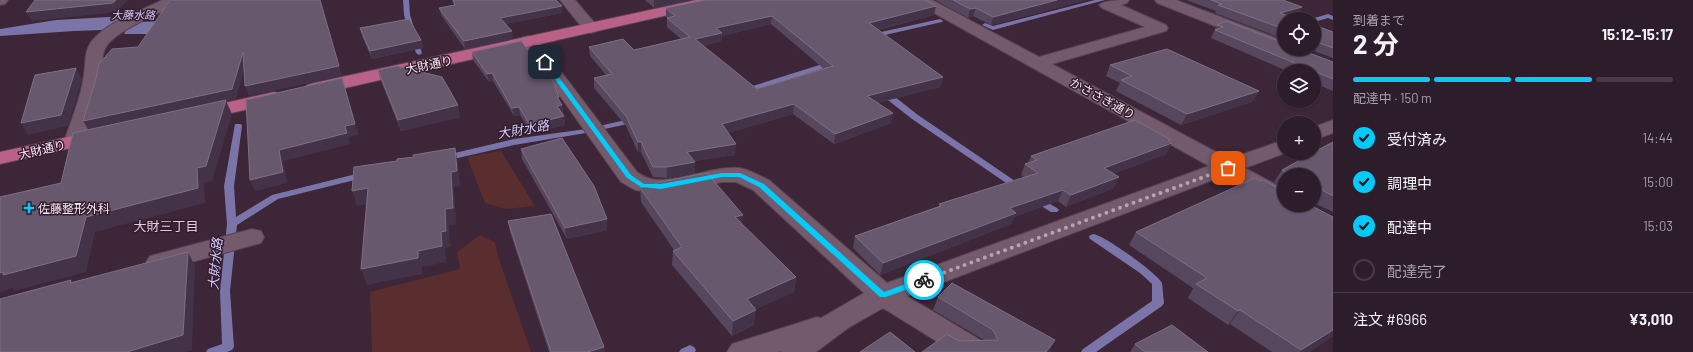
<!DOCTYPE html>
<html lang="ja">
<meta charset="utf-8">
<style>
:root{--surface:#2d1c29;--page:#392935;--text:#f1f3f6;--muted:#a7a1a8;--line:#483a46;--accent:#02cbf9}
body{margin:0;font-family:Barlow,"Noto Sans JP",sans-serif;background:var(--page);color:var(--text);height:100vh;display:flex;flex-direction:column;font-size:15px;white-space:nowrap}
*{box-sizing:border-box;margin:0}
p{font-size:13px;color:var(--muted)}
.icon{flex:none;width:22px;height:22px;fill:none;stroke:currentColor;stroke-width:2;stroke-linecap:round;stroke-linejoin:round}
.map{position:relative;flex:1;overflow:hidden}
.sheet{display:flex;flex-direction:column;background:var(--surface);width:360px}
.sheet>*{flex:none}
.controls{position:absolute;left:1277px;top:12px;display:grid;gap:8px}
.controls a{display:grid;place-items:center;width:44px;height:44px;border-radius:50%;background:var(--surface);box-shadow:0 1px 3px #0004,0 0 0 1px var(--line);font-size:20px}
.pin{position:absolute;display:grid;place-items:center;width:34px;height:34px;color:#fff;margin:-17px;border-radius:8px;box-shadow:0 2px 6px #0006}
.courier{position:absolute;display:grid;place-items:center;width:40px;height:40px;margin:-20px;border:3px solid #02cbf9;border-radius:50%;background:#fff;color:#222;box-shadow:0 1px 5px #0007}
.head em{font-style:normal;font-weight:700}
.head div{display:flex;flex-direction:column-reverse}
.head{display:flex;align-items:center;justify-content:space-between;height:68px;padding:0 20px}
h1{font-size:26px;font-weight:700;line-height:30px}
.bar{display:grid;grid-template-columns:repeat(4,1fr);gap:6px 4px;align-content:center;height:48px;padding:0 20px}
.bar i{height:5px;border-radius:3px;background:var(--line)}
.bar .on{background:var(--accent)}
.bar p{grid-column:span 4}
.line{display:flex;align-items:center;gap:10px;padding:0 20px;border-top:1px solid var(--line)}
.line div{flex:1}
ol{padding:0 20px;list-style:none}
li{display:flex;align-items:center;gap:12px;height:44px}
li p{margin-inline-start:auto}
li .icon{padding:4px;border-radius:50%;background:var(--accent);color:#111;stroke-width:4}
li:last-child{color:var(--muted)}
li i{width:22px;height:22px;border:2px solid var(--line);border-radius:50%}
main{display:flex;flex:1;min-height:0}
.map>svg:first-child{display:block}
</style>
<main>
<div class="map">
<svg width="1333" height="352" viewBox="0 0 1333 352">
<rect width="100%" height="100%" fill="#3c2637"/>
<path fill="#5a2e2e" d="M501,151L535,206L506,209L485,203L467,157Z
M480,235L495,242L498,256L531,352H372L370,292L460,269L457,252Z"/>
<path fill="#7b74a8" d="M109,17L141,22L158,21L160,34H124L126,30L108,28L103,30L74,31L0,36V29L56,20Z"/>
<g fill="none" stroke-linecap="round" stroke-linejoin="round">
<path fill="#7b74a8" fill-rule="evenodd" d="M403,0H409L410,15L422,53L421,54L419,55L416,53L404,15Z
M1095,0H1105L993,30L982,25L985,23L993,26Z
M1328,14L1333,16V20L1328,18L1314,22V19H1311Z
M940,19L943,21L942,22L872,38L869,36L872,34Z
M829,62H835L836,64L746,94H743L739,92L740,90Z
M879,89H885L918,115L1024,187L1026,189L1024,191H1018L912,119L879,93Z
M634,118L638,120L637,122L586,133L514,145L445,161L441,158L442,156L514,139L586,129Z
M235,124H241L242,126L234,186L236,217L272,195L364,172L368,175L367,177L278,199L237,225L230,291L234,347L232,350L227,352H206L208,349L222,344L220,291L227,224L224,186Z
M1036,196L1057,208L1059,210L1057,212H1051L1033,201L1031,199L1033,197Z
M1094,234C1106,237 1156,272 1162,283L1164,303L1162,306L1096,352H1081L1083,349L1152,301V284L1140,273L1090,239L1089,237L1090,235Z
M690,345L694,347L696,350L695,352H679L681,349Z"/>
<defs>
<path id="minor" d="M162,0H181L179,3C161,13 116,30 106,47C101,54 103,65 102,74C100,97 90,119 84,142L81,146L74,148L67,146L64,142C71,120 81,98 84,74C86,63 84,52 91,42C108,21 139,12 162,0Z
M560,0H575L599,28L597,31L591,33L585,31Z
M914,0H932L1039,57L1145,27L1102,8L1099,5C1105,0 1120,0 1129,0L1127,3L1121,5L1166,25L1168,28L1166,31L1052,64L1229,159L1284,140L1285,153L1245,168L1284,189L1285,205L1276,203L1226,175L907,296L987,344L992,352H954L883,308L848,328L816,352H780L781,351L777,352H727L732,344L817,317L821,318L864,293L753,190L736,182H722L661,194L635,190L621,182L521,41L523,37L529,36L535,37L637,172C640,174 644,177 648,178C668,186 714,165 740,168C750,170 760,176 769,180L887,283L1209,166L916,3Z
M1155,0H1176L1284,41V49H1291L1284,52L1278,51L1157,3Z
M1333,120V133L1314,140V127Z
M252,229L261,231L264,237L261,243L159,271L150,268L146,262L150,256Z"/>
<path id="tertiary" d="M0,0H8L5,4L0,5Z"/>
<path id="primary" d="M696,0H724L722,3L717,4L314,95L307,93L305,89L307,85L314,83Z
M274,92L281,94L283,98L281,102L200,120L193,118L190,114L193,110Z
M100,130L107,132L110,136L107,140L0,164V152Z"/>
</defs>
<use href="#minor" stroke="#564251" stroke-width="2"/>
<use href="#tertiary" stroke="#564251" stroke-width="2"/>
<use href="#primary" stroke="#564251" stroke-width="2"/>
<use href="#minor" fill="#735a6d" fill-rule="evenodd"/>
<use href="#tertiary" fill="#735a6d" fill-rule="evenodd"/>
<use href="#primary" fill="#b96187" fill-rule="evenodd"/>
</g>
<path fill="#56475e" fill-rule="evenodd" d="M452,0H556L562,6V13L506,24L513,39L465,49L441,15L439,8L454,5Z
M645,0H689L654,8Z
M935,0H1087L991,25L973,16L968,18Z
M1186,0H1283L1297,15L1284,19V39L1215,13L1216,11Z
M666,8L934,15L878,30L943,77L940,87L877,103L891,123L834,144L793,114L728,133L735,155L694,161L695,173L667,178L653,177L641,152H638L626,126L594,88V78L606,75L590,56L589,47L634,50L681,39L667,27V18L666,17ZM771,24L824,69L757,89L703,46L721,41L722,36Z
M1217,25L1333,62V91L1314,83V71H1287L1211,38Z
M1314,25L1333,32V58L1308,49H1314Z
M360,28L421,40L423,48L372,59L362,36Z
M472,52L559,97V101L562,105L563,113L562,114L564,116L565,125L531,133L520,115L514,116L493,81L489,82L473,60Z
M1110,65L1259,91L1252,102L1181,125L1116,91L1120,83L1106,76Z
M378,70L460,117L401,131L381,81Z
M1171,140L1170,142L1172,143L1166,154L1113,174L1114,188L1066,207L1058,201L1014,217L1011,224L880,275L853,248L855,236L939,206V204L1024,177L1021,175L1025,164L1028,163L1031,156Z
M1333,142V212L1314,203V175H1284V188L1274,182L1282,170Z
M521,149L607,230L567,239L522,159Z
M640,188L742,224L796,277L794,292L755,309L754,325L732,336L672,265L673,251L674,250L641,202Z
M1333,217V336L1309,352H1272L1230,324L1228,325L1188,298L1193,288L1129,245L1136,232Z
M508,221L605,352H549L510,232Z
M938,297L1055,340L1049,352H922L959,341L984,340L933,310Z
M1135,344L1208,352H1130Z"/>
<path fill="#443348" d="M116,0H128L117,12L32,21L26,12Z
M320,0L342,76L249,96L245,86Z
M654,0H689L654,8Z
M1057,0H1087L991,25L993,17Z
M562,6V13L501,25L500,18Z
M936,6L934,15L868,32L869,23Z
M1302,7L1297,15L1276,21L1280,13Z
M976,8L973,16L968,18L970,9Z
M772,16L771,24L722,36L721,41L694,48L695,39L716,28Z
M512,31L513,39L465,49L464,41Z
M421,40L423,48L372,59L370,51Z
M243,52L247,61L236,99L226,101L232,114L212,181L204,183L205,203L95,232L86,272L14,291L13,288L0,292V273L76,256L89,131L83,121Z
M76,68L82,79L68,126L28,135L21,123Z
M492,73L493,81L489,82L487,74Z
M943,77L940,87L865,106L867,96Z
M342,78L359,135L349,137L350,144L283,161L287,183L255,191L250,180L279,150Z
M1259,91L1252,102L1181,125L1187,114Z
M794,104L793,114L721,135L722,124Z
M458,105L460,117L401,131L398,120Z
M562,105L563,113L558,115L557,106Z
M519,107L520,115L514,116L512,108Z
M893,113L891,123L834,144L835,134Z
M564,116L565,125L531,133L530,125Z
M1171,140L1169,144L1172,143L1166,154L1099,179L1104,168Z
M638,142H641V152H638Z
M736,144L735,155L686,162L687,152Z
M455,148L458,163L460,186L454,187L456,224L449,225L450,247L445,248L446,262L422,267V274L367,285L361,269L418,251L441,232Z
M695,162V173L667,178V167Z
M1119,177L1114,188L1066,207L1071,195Z
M368,188L373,203L357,206L352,191Z
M1063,190L1058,201L1014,217L1011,224L880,275L883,263L1010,208Z
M743,215L742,229L735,217Z
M607,219V230L567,239L565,228Z
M188,252L195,266L192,350L185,352H127Z
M796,277L794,292L746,314L747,299Z
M756,310L754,325L732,336L733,321Z
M1240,310L1230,324L1228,325L1238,311Z
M1333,330V336L1309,352H1300L1301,350Z
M1055,340L1049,352H1046Z
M604,347L605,352H588Z"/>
<path fill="#67586e" stroke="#7e6f83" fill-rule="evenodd" d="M35,0H116L113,3L26,12Z
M170,0H320L339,66L245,86L243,52L232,89L83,121L95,82L99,64L112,49L138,47Z
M453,0H556L562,6L500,18L512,31L464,41L439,8L455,5Z
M705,0H925L936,6L869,23L943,77L867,96L893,113L835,134L794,104L722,124L736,144L687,152L695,162L667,167H653L641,142H638L626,116L594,78L612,74L589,47L623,39L634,50L690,37L667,18L675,16L666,8ZM772,16L833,66L757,89L695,39L722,33L716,28Z
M953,0H1057L993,17L976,8L970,9Z
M1211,0H1283L1302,7L1280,13L1296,19H1284V29L1218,5L1222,4Z
M409,19L421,40L370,51L360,28Z
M1226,21L1284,43V49H1299L1333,62V79L1215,30L1223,27L1217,25Z
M1314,25L1333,32V48L1314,41Z
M521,41L553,81L559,97H557L562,105L557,106L564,116L530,125L519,107L512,108L492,73L487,74L472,52Z
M1167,49L1259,91L1187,114L1121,80L1132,76L1110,65Z
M397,66L442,77L458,105L398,120L378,70Z
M76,68L61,115L21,123L35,75Z
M342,78L355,124L345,126L347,133L279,150L283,172L250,180L246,100Z
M226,100L206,166L197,168L198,188L86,217L76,256L3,275L4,272L0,273V197L61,183L73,133Z
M1135,120L1171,140L1168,141L1172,143L1104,168L1119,177L1071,195L1063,190L1010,208L1016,213L883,263L855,236L941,206L939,204L1038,173L1025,164L1037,160L1031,156Z
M562,138L594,186L607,219L565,228L521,149Z
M1333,142V196L1322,190L1314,191V175H1290L1282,170L1313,153H1314V152Z
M455,148L457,171L451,172L453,208L445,209L446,231L441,232L442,246L418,251V258L361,269L368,188L352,191L354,167L397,161V159L414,157L413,155Z
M707,173L743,215L735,217L796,277L747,299L756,310L733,321L673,251L682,247L640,188L661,182Z
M1255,178L1261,181L1263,180L1284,191V205H1310L1333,217V218L1332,219H1333V330L1301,350L1240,310L1238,311L1196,284L1207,278L1136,232Z
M551,214L604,347L588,352H551L508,221Z
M188,252L183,335L127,352H0V299L71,280L70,283Z
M952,283L1055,340L1046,352H922L947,334L959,341L998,340L993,330L938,297Z
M1172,325L1208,352H1145L1135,344Z
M890,332L915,352H860Z"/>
<path fill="#02cbf9" d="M543,61H547L631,175L644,184H661L722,173H740L764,184L884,292L924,277L928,280L927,282L886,297H880L759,187L739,177H722L661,189L641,187L627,178L543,63Z"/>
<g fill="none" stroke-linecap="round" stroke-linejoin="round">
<path stroke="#b6a4b1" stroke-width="4" stroke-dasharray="0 7.2" d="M924,280L1228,168"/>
</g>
<path fill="#02cbf9" stroke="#321c2d" stroke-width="1.5" d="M27 202h4v4h4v4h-4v4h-4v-4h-4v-4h4z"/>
<g text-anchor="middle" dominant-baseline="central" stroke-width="3" stroke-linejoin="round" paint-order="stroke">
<g font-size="11" font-style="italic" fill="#d0cbfa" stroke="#321c2d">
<text x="133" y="14">大藤水路</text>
</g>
<g font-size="12" fill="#f7e8f3" stroke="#321c2d">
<text transform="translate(429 64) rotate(-12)">大財通り</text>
<text transform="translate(1103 98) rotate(29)">かささぎ通り</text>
<text transform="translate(42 149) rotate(-13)">大財通り</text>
</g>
<g font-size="12" fill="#f7e8f3" stroke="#321c2d" text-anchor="start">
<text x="38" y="208">佐藤整形外科</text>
</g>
<g font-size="13" font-style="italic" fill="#d0cbfa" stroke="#321c2d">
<text transform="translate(523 129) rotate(-10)">大財水路</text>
<text transform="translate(215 264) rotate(-85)">大財水路</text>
</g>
<g font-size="13" fill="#e8cae0" stroke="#321c2d">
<text x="166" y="226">大財三丁目</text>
</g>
</g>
</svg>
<div class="controls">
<a><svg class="icon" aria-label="locate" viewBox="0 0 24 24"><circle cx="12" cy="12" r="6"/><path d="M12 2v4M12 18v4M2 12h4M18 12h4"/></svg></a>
<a><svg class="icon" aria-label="layers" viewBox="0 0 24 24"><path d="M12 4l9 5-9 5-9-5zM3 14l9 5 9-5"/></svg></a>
<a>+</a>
<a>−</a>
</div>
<div class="pin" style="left:1228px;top:168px;background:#ea580c"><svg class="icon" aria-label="bag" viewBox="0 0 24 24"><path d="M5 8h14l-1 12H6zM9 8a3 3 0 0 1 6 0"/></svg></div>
<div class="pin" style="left:545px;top:62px;background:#1f2937"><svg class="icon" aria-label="home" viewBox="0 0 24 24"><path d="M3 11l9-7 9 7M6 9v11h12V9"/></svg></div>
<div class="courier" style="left:924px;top:280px"><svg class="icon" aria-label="bike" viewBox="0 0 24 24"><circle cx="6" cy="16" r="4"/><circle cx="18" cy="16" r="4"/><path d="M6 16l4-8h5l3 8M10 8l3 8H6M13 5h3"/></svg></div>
</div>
<section class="sheet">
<div class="head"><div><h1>2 分</h1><p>到着まで</p></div><em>15:12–15:17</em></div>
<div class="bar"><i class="on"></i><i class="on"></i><i class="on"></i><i></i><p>配達中 · 150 m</p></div>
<ol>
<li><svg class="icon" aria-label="check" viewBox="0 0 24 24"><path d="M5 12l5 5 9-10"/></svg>受付済み<p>14:44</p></li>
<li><svg class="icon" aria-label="check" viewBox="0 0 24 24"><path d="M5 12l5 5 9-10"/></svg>調理中<p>15:00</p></li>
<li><svg class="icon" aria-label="check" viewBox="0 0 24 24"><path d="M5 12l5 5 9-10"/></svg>配達中<p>15:03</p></li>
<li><i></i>配達完了</li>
</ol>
<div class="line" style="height:52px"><div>注文 #6966</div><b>¥3,010</b></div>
</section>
</main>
